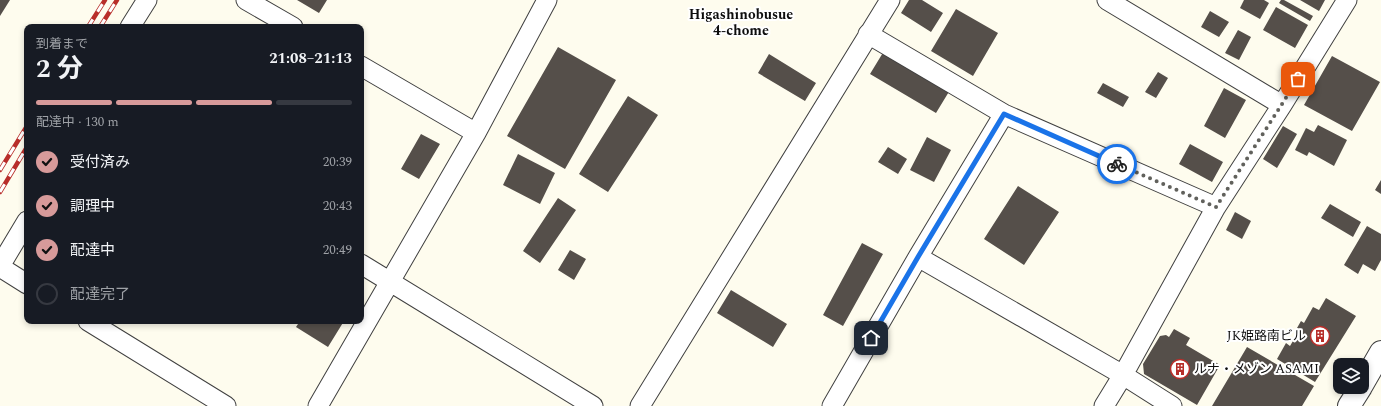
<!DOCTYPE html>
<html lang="ja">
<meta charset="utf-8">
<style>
:root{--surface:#171b24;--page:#20242c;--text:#f1f3f6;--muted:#9ea1a6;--line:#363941;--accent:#d79a9a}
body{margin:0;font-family:Spectral,"Noto Sans JP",serif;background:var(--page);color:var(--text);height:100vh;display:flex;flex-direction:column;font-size:15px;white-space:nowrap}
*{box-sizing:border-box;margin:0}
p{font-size:13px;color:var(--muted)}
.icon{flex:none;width:22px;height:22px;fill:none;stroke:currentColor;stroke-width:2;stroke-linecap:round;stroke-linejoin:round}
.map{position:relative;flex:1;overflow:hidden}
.sheet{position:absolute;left:24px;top:24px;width:340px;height:300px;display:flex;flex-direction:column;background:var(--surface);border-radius:8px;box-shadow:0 2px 6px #0003}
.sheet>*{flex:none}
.fabs{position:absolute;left:1333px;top:358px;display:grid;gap:8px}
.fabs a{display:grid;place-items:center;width:36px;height:36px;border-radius:8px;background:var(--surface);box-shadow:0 2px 6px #0003;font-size:20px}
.pin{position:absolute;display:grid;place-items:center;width:34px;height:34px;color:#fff;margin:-17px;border-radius:8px;box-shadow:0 2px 6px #0006}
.courier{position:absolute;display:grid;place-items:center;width:40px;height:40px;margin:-20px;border:3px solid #1a73e8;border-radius:50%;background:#fff;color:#222;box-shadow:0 1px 5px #0007}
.head em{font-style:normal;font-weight:700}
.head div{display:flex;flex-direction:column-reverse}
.head{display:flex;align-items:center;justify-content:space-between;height:68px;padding:0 12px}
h1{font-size:26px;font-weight:700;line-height:30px}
.bar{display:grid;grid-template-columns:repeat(4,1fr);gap:6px 4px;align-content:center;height:48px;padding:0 12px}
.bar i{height:5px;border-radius:3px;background:var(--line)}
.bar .on{background:var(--accent)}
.bar p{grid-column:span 4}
ol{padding:0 12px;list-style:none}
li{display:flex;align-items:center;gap:12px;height:44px}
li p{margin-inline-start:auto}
li .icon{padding:4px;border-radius:50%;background:var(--accent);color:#111;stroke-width:4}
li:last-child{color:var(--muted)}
li i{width:22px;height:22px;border:2px solid var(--line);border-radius:50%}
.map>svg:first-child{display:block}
</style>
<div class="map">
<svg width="1381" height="406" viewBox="0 0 1381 406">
<rect width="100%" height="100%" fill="#fefcee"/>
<path fill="#554f4a" d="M0,0H10L0,16Z
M297,0H327L319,13Z
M909,0H922L943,13L931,32L901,13Z
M1244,0H1264L1269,3L1260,19L1240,8Z
M1281,0H1284L1313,16L1310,21L1279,3Z
M1300,0H1325L1319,11Z
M1276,7L1308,25L1295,48L1263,30Z
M956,9L998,33L973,76L931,51Z
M1210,11L1229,22L1219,37L1201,27Z
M1238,30L1251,37L1239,60L1225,53Z
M558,47L616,80L565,169L507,136Z
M884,51L950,90L936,113L870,74Z
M769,54L816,83L805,101L758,73Z
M1332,56L1380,82L1352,131L1304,105Z
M1158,72L1168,78L1156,98L1145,92Z
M1103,83L1129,97L1123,107L1097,93Z
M1224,88L1246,100L1225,138L1204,126Z
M628,96L658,115L608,192L579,174Z
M1318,125L1347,140L1334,166L1309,152L1307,156L1295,150L1306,128L1314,132Z
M1283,126L1297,134L1277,168L1263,159Z
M421,134L440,144L419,179L401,169Z
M927,137L951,150L934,182L910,170Z
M1190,144L1223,162L1212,182L1179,164Z
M888,147L907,159L898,174L878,162Z
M518,154L555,173L540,204L503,185Z
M1381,180V194L1375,190Z
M1018,186L1059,212L1024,265L984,239Z
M558,198L576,210L540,263L523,251Z
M1330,204L1361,222L1353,237L1321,218Z
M1235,212L1251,221L1242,239L1226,230Z
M1367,226L1381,234V260L1375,271L1363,264L1358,274L1344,265Z
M862,243L883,254L843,326L823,315Z
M570,250L586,259L574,280L558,270Z
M731,290L787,324L773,347L717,313Z
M1326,298L1356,316L1315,382L1277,359L1286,343L1290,346L1300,329L1297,328L1301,321L1304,323L1313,307L1319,310Z
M300,321H344L328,347L296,327Z
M1174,329L1190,338L1186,345L1220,365L1197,405L1144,374L1143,364L1160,336L1166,335L1169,337Z
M1247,347L1314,386L1302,406H1212Z"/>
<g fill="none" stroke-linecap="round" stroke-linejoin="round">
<defs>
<path id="minor" d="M246,0L293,27
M1107,0L1282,105
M130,27L147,0
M868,34L1004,114L1216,207
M361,66L476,133
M918,257L1123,375L1172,406
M361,264L593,406
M0,266L27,221
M0,267L27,284
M88,321L226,406
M318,406L476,133L547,0
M640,406L890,0
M832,406L918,257L1004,114
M1104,406L1123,375L1216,207L1282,105L1347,0"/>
<path id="tertiary" d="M1362,385L1381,352
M1349,406L1361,387"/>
</defs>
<use href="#minor" stroke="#404040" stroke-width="21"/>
<use href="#tertiary" stroke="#404040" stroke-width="24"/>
<use href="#minor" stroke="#fff" stroke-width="19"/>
<use href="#tertiary" stroke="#fff" stroke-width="22"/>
<defs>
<path id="rail" d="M88,27L105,0
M100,27L117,0
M0,170L27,126
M0,192L27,147"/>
</defs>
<use href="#rail" stroke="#b82e2a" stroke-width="4.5"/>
<use href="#rail" stroke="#fff" stroke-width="3" stroke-dasharray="9" stroke-linecap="butt"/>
</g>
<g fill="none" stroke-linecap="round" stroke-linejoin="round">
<path stroke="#61615c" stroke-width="4" stroke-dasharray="0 7.2" d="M1117,164L1216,207L1298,79"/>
<path stroke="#1a73e8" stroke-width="5" d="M871,338L918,257L1004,114L1117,164"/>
</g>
<defs>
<symbol id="building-ring" viewBox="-11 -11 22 22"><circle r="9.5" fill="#fff" stroke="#b82e2a" stroke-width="1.5"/><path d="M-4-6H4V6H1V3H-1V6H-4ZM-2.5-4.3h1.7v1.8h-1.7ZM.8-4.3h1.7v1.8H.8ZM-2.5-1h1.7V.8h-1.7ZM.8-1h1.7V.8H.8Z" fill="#b82e2a"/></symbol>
</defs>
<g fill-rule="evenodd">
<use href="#building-ring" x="1309" y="325" width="22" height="22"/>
<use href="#building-ring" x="1169" y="358" width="22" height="22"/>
</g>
<g text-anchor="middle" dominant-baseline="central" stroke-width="4" stroke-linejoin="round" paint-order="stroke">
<g font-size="13" fill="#0d0d0d" stroke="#fff" text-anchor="end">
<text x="1306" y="336">JK姫路南ビル</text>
<text x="1194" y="369" text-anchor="start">ルナ・メゾン ASAMI</text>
</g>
<g font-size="14" font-weight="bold" fill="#0d0d0d" stroke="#fff">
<text x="741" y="14">Higashinobusue<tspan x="741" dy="16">4-chome</tspan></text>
</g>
</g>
</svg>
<div class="fabs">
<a><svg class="icon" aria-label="layers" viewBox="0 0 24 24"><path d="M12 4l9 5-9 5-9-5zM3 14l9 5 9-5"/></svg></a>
</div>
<div class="pin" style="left:1298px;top:79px;background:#ea580c"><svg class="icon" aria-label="bag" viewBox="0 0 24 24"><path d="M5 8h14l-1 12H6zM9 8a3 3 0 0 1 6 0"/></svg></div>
<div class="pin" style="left:871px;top:338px;background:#1f2937"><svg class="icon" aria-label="home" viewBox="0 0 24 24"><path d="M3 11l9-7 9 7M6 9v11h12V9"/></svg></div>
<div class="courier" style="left:1117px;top:164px"><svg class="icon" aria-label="bike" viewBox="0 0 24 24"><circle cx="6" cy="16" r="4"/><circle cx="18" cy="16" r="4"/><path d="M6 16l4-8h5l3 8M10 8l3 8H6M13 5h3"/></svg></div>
<section class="sheet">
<div class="head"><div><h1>2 分</h1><p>到着まで</p></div><em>21:08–21:13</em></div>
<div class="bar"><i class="on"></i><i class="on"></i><i class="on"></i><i></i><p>配達中 · 130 m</p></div>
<ol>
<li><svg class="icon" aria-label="check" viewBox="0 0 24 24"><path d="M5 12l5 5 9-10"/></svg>受付済み<p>20:39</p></li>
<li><svg class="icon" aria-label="check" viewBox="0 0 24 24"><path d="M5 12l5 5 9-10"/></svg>調理中<p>20:43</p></li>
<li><svg class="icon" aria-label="check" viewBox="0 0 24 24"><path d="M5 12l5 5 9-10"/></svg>配達中<p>20:49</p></li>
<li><i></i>配達完了</li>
</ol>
</section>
</div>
